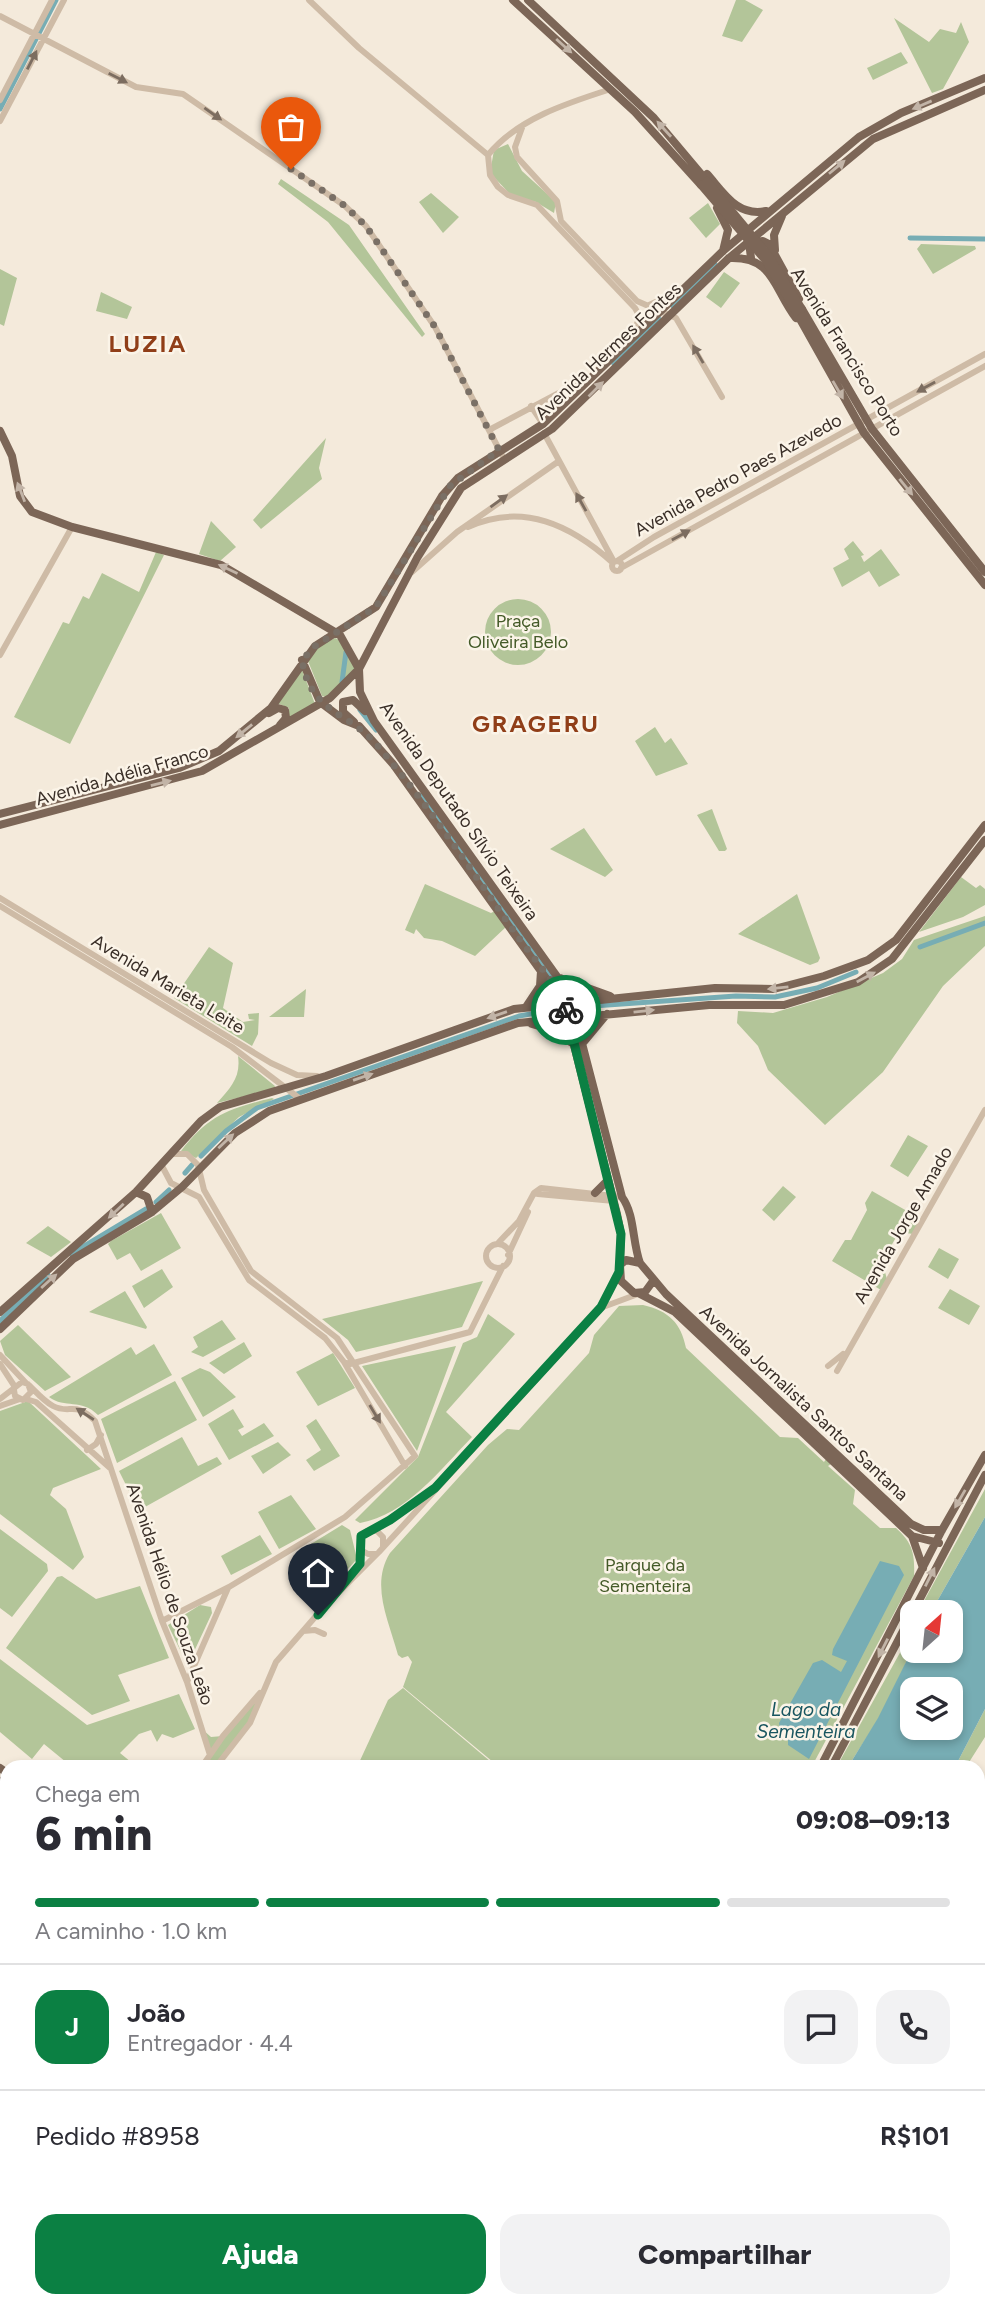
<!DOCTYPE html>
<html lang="pt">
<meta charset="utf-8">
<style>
:root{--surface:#fff;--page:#f2f2f3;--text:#2b2b33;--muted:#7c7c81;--line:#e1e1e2;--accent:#0b8043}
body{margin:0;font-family:Figtree,sans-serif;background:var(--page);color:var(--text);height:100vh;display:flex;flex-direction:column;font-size:26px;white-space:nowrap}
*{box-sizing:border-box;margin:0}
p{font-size:23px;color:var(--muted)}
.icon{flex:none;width:38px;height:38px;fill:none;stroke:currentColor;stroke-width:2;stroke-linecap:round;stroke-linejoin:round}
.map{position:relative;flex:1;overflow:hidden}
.side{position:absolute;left:0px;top:1760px;width:985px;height:548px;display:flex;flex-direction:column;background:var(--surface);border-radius:21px 21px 0 0;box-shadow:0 4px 10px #0003}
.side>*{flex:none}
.needle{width:46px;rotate:27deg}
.buttons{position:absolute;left:900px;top:1600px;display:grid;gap:14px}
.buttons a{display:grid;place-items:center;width:63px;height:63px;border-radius:14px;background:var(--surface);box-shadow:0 4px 10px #0003;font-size:35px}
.pin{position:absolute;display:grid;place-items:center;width:60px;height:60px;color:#fff;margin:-72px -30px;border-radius:50% 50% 50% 0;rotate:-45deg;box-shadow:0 0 7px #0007}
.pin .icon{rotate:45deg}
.courier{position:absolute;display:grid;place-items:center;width:70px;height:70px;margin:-35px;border:5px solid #0b8043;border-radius:50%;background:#fff;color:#222;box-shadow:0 2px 9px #0007}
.headline em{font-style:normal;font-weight:800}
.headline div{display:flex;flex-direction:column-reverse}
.headline{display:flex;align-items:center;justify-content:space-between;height:119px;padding:0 35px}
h1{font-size:46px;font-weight:800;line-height:52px}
.bar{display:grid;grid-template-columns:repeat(4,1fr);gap:10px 7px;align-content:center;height:84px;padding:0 35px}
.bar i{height:9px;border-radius:5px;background:var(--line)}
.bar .current{background:var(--accent)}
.bar p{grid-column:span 4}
.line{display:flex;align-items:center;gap:18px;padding:0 35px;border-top:2px solid var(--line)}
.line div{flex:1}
.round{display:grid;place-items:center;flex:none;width:74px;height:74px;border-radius:21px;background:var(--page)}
.action{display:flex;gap:14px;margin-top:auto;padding:14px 35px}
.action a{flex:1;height:80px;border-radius:21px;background:var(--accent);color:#fff;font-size:28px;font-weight:800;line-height:80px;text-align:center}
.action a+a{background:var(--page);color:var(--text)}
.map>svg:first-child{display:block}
</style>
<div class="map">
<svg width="985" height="2308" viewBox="0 0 985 2308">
<rect width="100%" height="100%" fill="#f4eadb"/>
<path fill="#b3c599" d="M736,0H745L763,10L742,42L722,36Z
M894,18L929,42L940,29L956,33L961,22L969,42L943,89L932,93Z
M901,52L908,63L873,80L867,68Z
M508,144L522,171L556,202L554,213L536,202L511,195L490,173L494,150Z
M281,179L349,225L425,334L422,337L328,222L278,184Z
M431,193L459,217L443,233L419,202Z
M708,203L720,224L706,238L689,218Z
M921,244L975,246L976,249L933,274L917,249Z
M0,269L17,278L4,326L0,324Z
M724,272L740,283L721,308L706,297Z
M101,292L132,307L127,319L96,311Z
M326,438L319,468L322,479L261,529L253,520Z
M211,521L236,547L220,561L199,554Z
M853,541L864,555L861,556L864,562L881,549L900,575L879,587L869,571L842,587L833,568L849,559L844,549Z
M156,552L164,555L70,744L14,717L63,622L69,624L83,596L89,599L102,573L139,592Z
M485 632a33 33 0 1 1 66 0a33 33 0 1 1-66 0Z
M335,638L340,640L355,669L326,697L322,696L308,661L318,647Z
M301,667L315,704L289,719V708L277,703Z
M655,727L665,743L671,738L688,764L656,776L635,741Z
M712,809L727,849L725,851H719L697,815Z
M584,828L613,870L605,877L550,849Z
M961,877L976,888L980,885L985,889V905L963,917L919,932Z
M425,884L491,913L495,911L506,927L475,956L442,941L424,938L416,929L414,934L405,930Z
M797,894L820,958L818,962L810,965L738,934Z
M985,916V946L943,986L883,1072L825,1125L768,1070L758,1046L737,1023L738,1011L773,1013L827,997L883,973L902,959L914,940Z
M209,947L233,963L223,1008L243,1022L255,1020L249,1019L248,1014L259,1013L258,1034L252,1046L174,998Z
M306,989L304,1017H269Z
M238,1056L275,1086L274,1089L217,1103C231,1087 241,1077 238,1056Z
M272,1098L274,1099L239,1117L196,1158L181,1151C209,1115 228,1109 272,1098Z
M908,1135L928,1146L908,1177L890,1166Z
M783,1186L796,1197L774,1221L762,1210Z
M872,1191L921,1219L913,1234L899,1232L882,1262L887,1279L881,1290L832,1261L845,1240H851L867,1210L865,1203Z
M161,1213L181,1248L141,1271L130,1253L117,1260L108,1244L111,1241Z
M48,1226L71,1242L51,1257L26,1243Z
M939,1248L959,1259L948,1279L928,1267Z
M162,1269L173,1287L144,1308L132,1286Z
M483,1281L462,1327L356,1352L348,1340L322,1319Z
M950,1289L980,1306L969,1325L938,1308Z
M125,1291L147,1327L146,1329L89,1312Z
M643,1305C669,1311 681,1323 686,1348L780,1437L798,1438L824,1462L826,1459L831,1464L828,1466L855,1490L853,1504L880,1528H896C913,1543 915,1555 914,1576L811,1768L499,1767L403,1687L412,1662L408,1656L402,1658L398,1655C389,1621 370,1585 390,1553L488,1445L507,1429L519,1430L589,1353L594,1335L619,1306Z
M488,1314L515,1334L446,1412L472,1437C441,1469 406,1515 360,1523L355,1520L418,1457L463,1343L477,1337Z
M222,1320L236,1339L203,1357L191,1352L198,1347L193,1337Z
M18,1325L71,1377L45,1391L5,1355L0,1341Z
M244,1342L252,1356L224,1374L209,1363Z
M154,1344L172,1375L98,1415C81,1398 65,1409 49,1397L131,1347L136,1355Z
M456,1346L417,1451L362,1366Z
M333,1353L355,1388L318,1406L296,1372Z
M200,1368L210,1372L236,1397L203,1417L181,1378Z
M175,1381L197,1420L117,1463L101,1419Z
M28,1401L101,1469L53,1488L50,1495L66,1509L84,1557L73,1570L0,1514V1411Z
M233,1409L244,1427L238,1430L242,1436L264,1423L274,1436L229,1460L208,1424Z
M316,1419L340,1456L314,1471L306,1460L321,1450L306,1426Z
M182,1437L198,1466L217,1457L222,1464L145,1507L137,1487L129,1491L119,1471Z
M278,1442L291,1455L263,1474L251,1456Z
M985,1489V1517L931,1612H918Z
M291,1495L316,1529L279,1549L258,1512Z
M342,1525L350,1530L357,1559L340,1578L306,1547Z
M0,1529L47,1564L48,1571L12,1617L0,1608Z
M260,1535L272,1554L231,1575L221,1556Z
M62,1576L96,1599L140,1586L169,1658L118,1675L130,1701L92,1715L6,1648L57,1577Z
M200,1605L211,1607L212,1613L191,1658L185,1660L168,1625Z
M912,1631C912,1674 870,1731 848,1767L836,1768Z
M0,1659L87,1725L179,1694L195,1729L173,1738L162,1734L157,1742L151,1730L139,1734L120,1753L137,1767H72L44,1744L32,1759L0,1732Z
M403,1688L497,1767H357L388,1700Z
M261,1692L253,1718L215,1767L201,1768L210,1755L202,1729L211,1737L223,1736Z
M985,1709V1737L966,1767H955Z
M0,1905H7V2301H26L23,2308H0Z
M146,2301H328L322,2308H147Z
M377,2301H625L623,2308H369Z"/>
<path fill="#77adb4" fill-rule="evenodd" d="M985,1517V1709L955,1767H848L878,1718L912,1650H950V1612H931ZM912,1689H950V1727H912Z
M880,1561L899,1566L904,1575L809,1759L788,1745V1740L780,1733L779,1723L813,1663L822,1660L841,1672L847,1661L832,1655L833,1649Z
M985,1887V2223L978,2228V1894Z
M68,2301H142L146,2308H70Z
M625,2301H725L723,2308H623Z"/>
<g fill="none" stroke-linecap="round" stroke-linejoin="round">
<path stroke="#77adb4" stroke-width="5" d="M0,109L56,0
M910,238L985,239
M679,300L715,264
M673,306L676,303
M614,364L659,319
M342,682L346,652
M360,710L376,730
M422,795L557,984
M920,947L985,923
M579,1007L736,996L775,997L817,988L856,972
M201,1156L226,1131L257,1108L519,1016L559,1009
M185,1173L192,1165
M156,1202L169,1190
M71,1254L146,1209
M0,1321L48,1275"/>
<path stroke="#cebba6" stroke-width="6" d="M309,0L359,48L488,155
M0,16L136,87L183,94L345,206L366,226L435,327L502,455
M0,100L52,0
M0,121L64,0
M523,125L515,147L517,157L557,201L561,221L637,301L676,318L722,397
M488,155L490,175L498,187L508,195L537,205L635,308L640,317L631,337
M488,155C517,119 567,103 611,89
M649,305L680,291
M531,406L543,424
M489,430L589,377
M544,433L613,560
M468,527C523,502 571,525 613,563
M617,561L654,537L985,354
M612 566a5 5 0 1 1 10 0a5 5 0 1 1-10 0Z
M621,568L985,366
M412,572L457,532L559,461
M0,655L72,527
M0,898L271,1063L297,1075L317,1076
M0,906L232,1047L299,1098
M162,1166L171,1183L199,1197L249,1280L325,1338L344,1362L350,1364L470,1332L503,1266
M538,1194L614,1201
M499,1242L519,1221L534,1193L541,1188L622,1197
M486 1256a12 12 0 1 1 24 0a12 12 0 1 1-24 0Z
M508,1255L528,1212
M603,1307L638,1294
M0,1355L26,1383
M344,1362L405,1466
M0,1364L15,1387
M828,1366L843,1354
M837,1371L985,1110
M30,1386C37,1393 44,1401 53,1406C70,1415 75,1400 95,1421L162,1621L187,1682L210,1755
M0,1399L22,1382L28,1384L31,1392L23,1400L15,1396L14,1390
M26,1399L36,1402L110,1468
M0,1406L20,1399
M87,1450L96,1444L101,1435
M373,1530L425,1495
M376,1554H368L361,1550V1536L367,1531H377L383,1537V1546
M345,1582L361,1562L360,1546
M327,1604L379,1552L585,1326L608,1296L619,1272
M162,1621L229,1587L345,1517L415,1456L337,1338L251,1271L204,1190L198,1165L187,1154H174
M303,1631L315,1630L324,1634
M187,1682L228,1588
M201,1768L223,1736L260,1693
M215,1768L250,1723L276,1662L329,1601"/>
<path stroke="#7c6657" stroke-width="8" d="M513,0L635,112L701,185
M528,0L654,118L707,181
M707,174C724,193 737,217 766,211
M717,208L728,230L723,251
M775,250L774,235L782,216
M729,258C774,256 773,288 796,318
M751,258L750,250L755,243L763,241L769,244L799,299
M802,309L872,429L985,572
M796,312L864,433L985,585
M0,431L12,456L20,496L32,512L72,527L221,565L340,635L359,669L360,692L374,721L556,975L571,1001L622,1197C635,1215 632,1241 640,1263
M302,660L320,702L344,720L359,726L393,764L563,1002L617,1214L621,1234L620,1265
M269,713L278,708L285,710L286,718L280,725
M354,722L343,712V702L353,700L365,711
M0,814L179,768L219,751L271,708L315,646L376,607L442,496L458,478L543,424L723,251L859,137L901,113L985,78
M0,825L202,771L330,698L359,669L417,558L461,488L552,429L729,258L873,139L985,90
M560,978L610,996
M526,1007L540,986L541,971
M532,1024L552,1030L575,1045
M582,1044L607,1014
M136,1192L147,1197L152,1212
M595,1193L608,1180
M653,1281L645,1292L634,1293L621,1281L620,1265L626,1260L640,1263L666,1294L911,1524L924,1530H942
M640,1294L675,1312L912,1536L923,1568
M0,1312L136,1192L201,1121L220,1107L326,1076L514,1009L715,988L774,989L824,976L868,960L896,940L985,825
M0,1329L73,1259L152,1212L182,1187L235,1133L269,1111L518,1023L709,1005H784L858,982L892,959L985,840
M912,1536L939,1543
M0,1768L7,1773
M820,1768L942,1530L985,1455
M831,1768L985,1475
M0,1781L7,1786
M330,2308L336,2301"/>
<path stroke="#7c6657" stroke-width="8" d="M707,181L769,256L802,309
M701,185L766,261L796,312"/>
</g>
<defs><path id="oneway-solid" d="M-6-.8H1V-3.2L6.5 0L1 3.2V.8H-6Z" transform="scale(1.75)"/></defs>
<g fill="#c2b4a7">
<use href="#oneway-solid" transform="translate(564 46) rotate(42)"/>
<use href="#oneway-solid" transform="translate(922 105) rotate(157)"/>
<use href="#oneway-solid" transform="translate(664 129) rotate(-132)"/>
<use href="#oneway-solid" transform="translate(837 167) rotate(-40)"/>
<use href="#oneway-solid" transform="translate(596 389) rotate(-45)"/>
<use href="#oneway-solid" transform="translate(838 390) rotate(60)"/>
<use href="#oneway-solid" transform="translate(906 487) rotate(51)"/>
<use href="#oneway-solid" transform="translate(21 492) rotate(-111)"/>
<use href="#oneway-solid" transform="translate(228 569) rotate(-155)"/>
<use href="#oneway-solid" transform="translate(244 731) rotate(141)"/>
<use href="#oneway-solid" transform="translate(161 783) rotate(-14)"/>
<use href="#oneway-solid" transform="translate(866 977) rotate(-28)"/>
<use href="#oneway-solid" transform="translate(778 988) rotate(174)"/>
<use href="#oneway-solid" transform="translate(644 1011) rotate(-6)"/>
<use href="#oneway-solid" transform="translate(497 1015) rotate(161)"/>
<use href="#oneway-solid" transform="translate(363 1077) rotate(-19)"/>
<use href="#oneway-solid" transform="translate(226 1141) rotate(-43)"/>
<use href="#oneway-solid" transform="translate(116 1211) rotate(137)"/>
<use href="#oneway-solid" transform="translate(49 1281) rotate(-42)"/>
<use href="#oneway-solid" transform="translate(960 1499) rotate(120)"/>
<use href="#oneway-solid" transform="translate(930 1577) rotate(-63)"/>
<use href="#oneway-solid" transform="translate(883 1648) rotate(117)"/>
</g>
<g fill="#7c6d60">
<use href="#oneway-solid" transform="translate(32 60) rotate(-63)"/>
<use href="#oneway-solid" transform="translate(118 78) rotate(27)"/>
<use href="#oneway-solid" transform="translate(213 114) rotate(35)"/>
<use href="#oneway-solid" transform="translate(698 354) rotate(-120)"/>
<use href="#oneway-solid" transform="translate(926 387) rotate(151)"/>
<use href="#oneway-solid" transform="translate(499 501) rotate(-36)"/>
<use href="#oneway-solid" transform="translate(581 502) rotate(-119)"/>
<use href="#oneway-solid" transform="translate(681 535) rotate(-29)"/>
<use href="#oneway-solid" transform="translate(85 1414) rotate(-147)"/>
<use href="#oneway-solid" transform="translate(375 1414) rotate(59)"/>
</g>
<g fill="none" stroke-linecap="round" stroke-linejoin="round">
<path stroke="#7a7066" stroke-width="7" stroke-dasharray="0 12.6" d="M291,169L345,206L366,226L435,327L499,450L450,486L376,607L315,646L302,660C310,713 348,711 377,745C428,804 471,870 516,934C532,957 557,983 566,1010"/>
<path stroke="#0b8043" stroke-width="9" d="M318,1615L360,1564L361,1536L390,1520L435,1488L601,1307L619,1272L621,1234L566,1010"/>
</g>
<g text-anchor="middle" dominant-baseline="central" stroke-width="5" stroke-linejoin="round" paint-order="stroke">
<g font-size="18" fill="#392e27" stroke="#fbf4e8">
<text transform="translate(608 351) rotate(-43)">Avenida Hermes Fontes</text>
<text transform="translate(847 352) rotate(58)">Avenida Francisco Porto</text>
<text transform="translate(738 475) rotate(-29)">Avenida Pedro Paes Azevedo</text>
<text transform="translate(122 775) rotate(-16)">Avenida Adélia Franco</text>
<text transform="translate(459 811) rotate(55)">Avenida Deputado Sílvio Teixeira</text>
<text transform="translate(168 984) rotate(31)">Avenida Marieta Leite</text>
<text transform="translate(903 1225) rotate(-60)">Avenida Jorge Amado</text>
<text transform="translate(804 1403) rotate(43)">Avenida Jornalista Santos Santana</text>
<text transform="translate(170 1594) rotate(71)">Avenida Hélio de Souza Leão</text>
</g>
<g font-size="18" fill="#445a28" stroke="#fbf4e8">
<text x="518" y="621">Praça<tspan x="518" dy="21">Oliveira Belo</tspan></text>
<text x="645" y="1565">Parque da<tspan x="645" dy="21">Sementeira</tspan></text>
</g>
<g font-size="19" font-style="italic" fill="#18555f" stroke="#fbf4e8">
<text x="806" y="1709">Lago da<tspan x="806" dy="22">Sementeira</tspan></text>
</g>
<g font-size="24" font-weight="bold" letter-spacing="2" fill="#903e18" stroke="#fbf4e8">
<text x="148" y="343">LUZIA</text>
<text x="536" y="723">GRAGERU</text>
</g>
</g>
</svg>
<div class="buttons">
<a><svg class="needle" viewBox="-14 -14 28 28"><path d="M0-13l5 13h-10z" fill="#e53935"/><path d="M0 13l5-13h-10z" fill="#7c7c81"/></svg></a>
<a><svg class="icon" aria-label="layers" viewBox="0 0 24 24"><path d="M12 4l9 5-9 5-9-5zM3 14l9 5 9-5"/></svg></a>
</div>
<div class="pin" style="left:291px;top:169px;background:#ea580c"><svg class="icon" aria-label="bag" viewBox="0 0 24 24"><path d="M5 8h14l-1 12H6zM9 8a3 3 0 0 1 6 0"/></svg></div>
<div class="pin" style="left:318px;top:1615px;background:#1f2937"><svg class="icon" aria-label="home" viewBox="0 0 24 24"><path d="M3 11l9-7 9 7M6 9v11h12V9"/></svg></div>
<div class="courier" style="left:566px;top:1010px"><svg class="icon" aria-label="bike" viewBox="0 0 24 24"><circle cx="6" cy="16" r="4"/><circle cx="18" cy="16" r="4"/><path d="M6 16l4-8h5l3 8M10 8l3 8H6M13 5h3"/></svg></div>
<section class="side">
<div class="headline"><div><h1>6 min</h1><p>Chega em</p></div><em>09:08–09:13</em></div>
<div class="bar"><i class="current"></i><i class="current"></i><i class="current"></i><i></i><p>A caminho · 1.0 km</p></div>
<div class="line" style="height:126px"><b class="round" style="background:var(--accent);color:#fff">J</b><div><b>João</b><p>Entregador · 4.4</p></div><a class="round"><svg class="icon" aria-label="chat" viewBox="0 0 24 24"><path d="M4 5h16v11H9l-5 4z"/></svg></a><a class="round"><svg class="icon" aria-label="phone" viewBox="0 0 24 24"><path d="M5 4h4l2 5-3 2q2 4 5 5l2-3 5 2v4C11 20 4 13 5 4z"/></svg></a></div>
<div class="line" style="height:91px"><div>Pedido #8958</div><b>R$101</b></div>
<div class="action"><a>Ajuda</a><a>Compartilhar</a></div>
</section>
</div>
